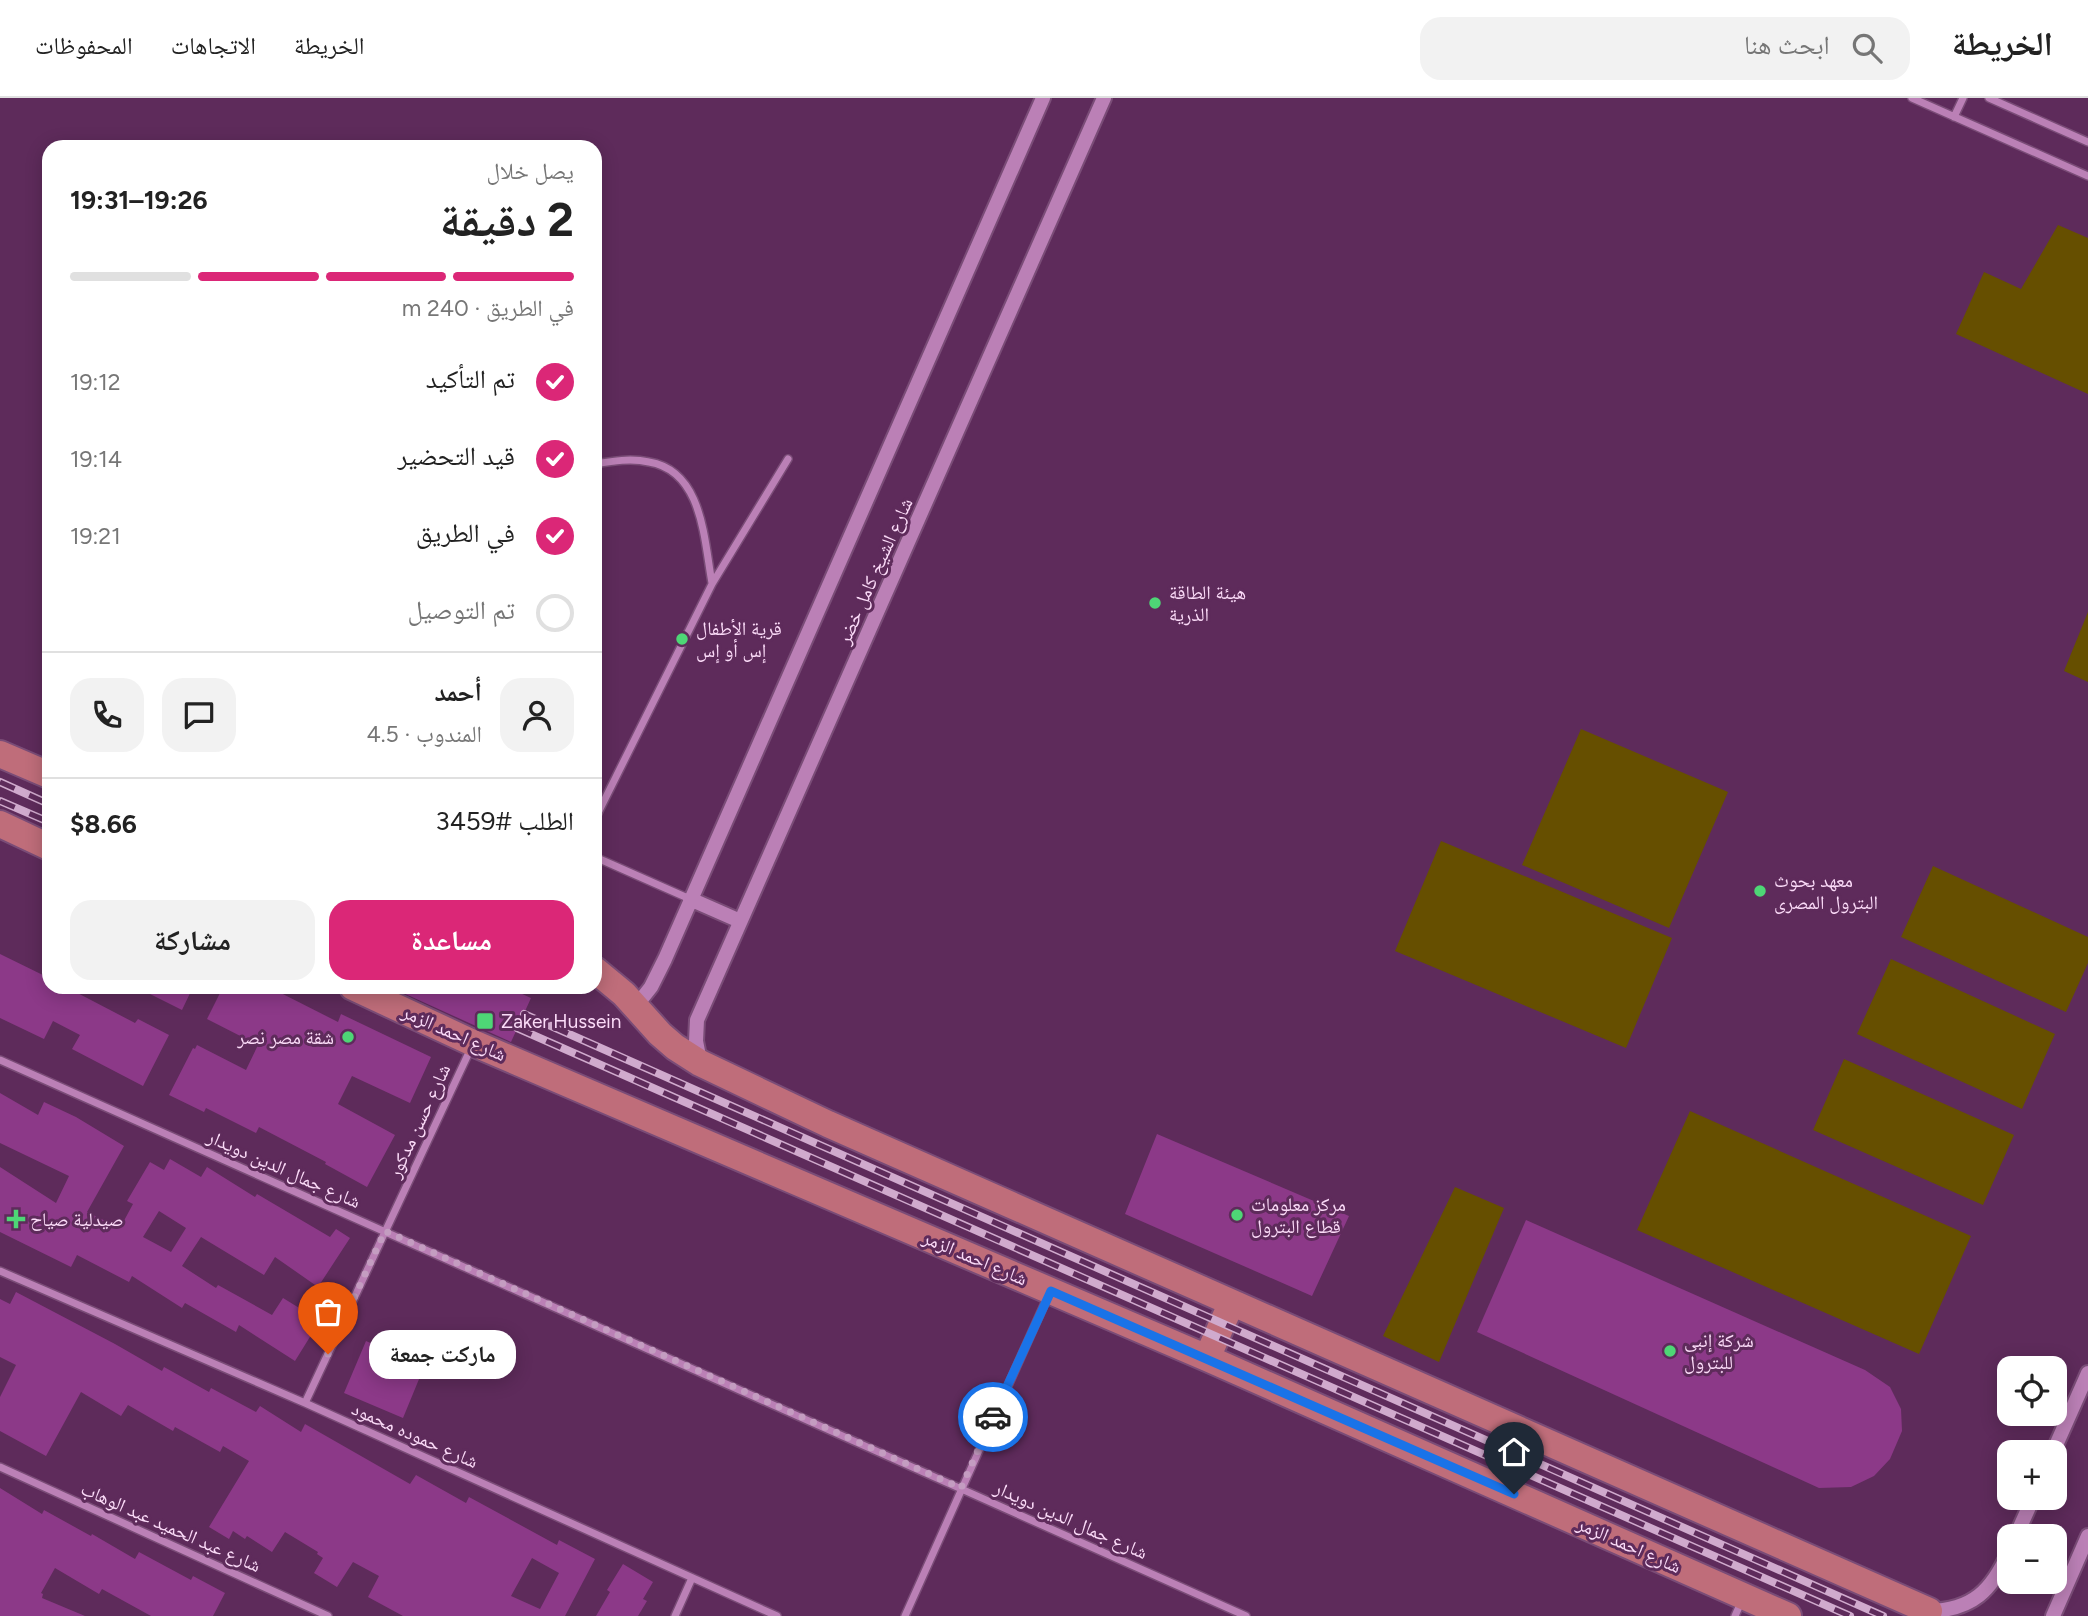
<!DOCTYPE html>
<html lang="ar">
<meta charset="utf-8">
<style>
:root{--surface:#fff;--page:#f2f2f2;--text:#222;--muted:#767676;--line:#e0e0e0;--accent:#db2777}
body{margin:0;font-family:Figtree,"Noto Naskh Arabic",sans-serif;background:var(--page);color:var(--text);direction:rtl;height:100vh;display:flex;flex-direction:column;font-size:26px;white-space:nowrap}
*{box-sizing:border-box;margin:0}
p{font-size:23px;color:var(--muted)}
.icon{flex:none;width:38px;height:38px;fill:none;stroke:currentColor;stroke-width:2;stroke-linecap:round;stroke-linejoin:round}
.map{position:relative;flex:1;overflow:hidden;direction:ltr}
.drawer{position:absolute;left:42px;top:42px;width:560px;height:854px;display:flex;flex-direction:column;background:var(--surface);border-radius:21px;box-shadow:0 4px 18px #0003;direction:rtl}
.drawer>*{flex:none}
.tools{position:absolute;left:1997px;top:1258px;display:grid;gap:14px}
.tools a{display:grid;place-items:center;width:70px;height:70px;border-radius:14px;background:var(--surface);box-shadow:0 4px 18px #0003;font-size:35px}
.pin{position:absolute;display:grid;place-items:center;width:60px;height:60px;color:#fff;margin:-72px -30px;border-radius:50% 50% 50% 0;rotate:-45deg;box-shadow:0 0 7px #0007}
.pin .icon{rotate:45deg}
.courier{position:absolute;display:grid;place-items:center;width:70px;height:70px;margin:-35px;border:5px solid #1a73e8;border-radius:50%;background:#fff;color:#222;box-shadow:0 2px 9px #0007}
.bubble{position:absolute;height:49px;border-radius:21px;background:var(--surface);box-shadow:0 4px 18px #0003;font-size:23px;font-weight:700;line-height:49px;text-align:center;direction:rtl}
.head em{font-style:normal;font-weight:700}
.head div{display:flex;flex-direction:column-reverse}
.head{display:flex;align-items:center;justify-content:space-between;height:119px;padding:0 28px}
h1{font-size:46px;font-weight:700;line-height:52px}
.bar{display:grid;grid-template-columns:repeat(4,1fr);gap:10px 7px;align-content:center;height:84px;padding:0 28px}
.bar i{height:9px;border-radius:5px;background:var(--line)}
.bar .on{background:var(--accent)}
.bar p{grid-column:span 4}
.line{display:flex;align-items:center;gap:18px;padding:0 28px;border-top:2px solid var(--line)}
.line div{flex:1}
.round{display:grid;place-items:center;flex:none;width:74px;height:74px;border-radius:21px;background:var(--page)}
ol{padding:0 28px;list-style:none}
li{display:flex;align-items:center;gap:21px;height:77px}
li p{margin-inline-start:auto}
li .icon{padding:7px;border-radius:50%;background:var(--accent);color:#fff;stroke-width:4}
li:last-child{color:var(--muted)}
li i{width:38px;height:38px;border:4px solid var(--line);border-radius:50%}
.button{display:flex;gap:14px;margin-top:auto;padding:14px 28px}
.button a{flex:1;height:80px;border-radius:21px;background:var(--accent);color:#fff;font-size:28px;font-weight:700;line-height:80px;text-align:center}
.button a+a{background:var(--page);color:var(--text)}
header{display:flex;align-items:center;gap:42px;box-sizing:border-box;height:98px;padding:0 35px;background:var(--surface);border-bottom:2px solid var(--line)}
header strong{font-size:33px}
nav{display:flex;gap:38px;margin-inline-start:auto;font-size:24px}
.search{width:490px;height:63px;background:var(--page);display:flex;align-items:center;gap:18px;box-sizing:border-box;padding:0 24px;border-radius:21px;color:var(--muted);font-size:26px}
.map>svg:first-child{display:block}
</style>
<header>
<strong>الخريطة</strong>
<div class="search"><svg class="icon" aria-label="search" viewBox="0 0 24 24"><circle cx="10" cy="10" r="6"/><path d="M15 15l6 6"/></svg>ابحث هنا</div>
<nav><a>الخريطة</a><a>الاتجاهات</a><a>المحفوظات</a></nav>
</header>
<div class="map">
<svg width="2088" height="1518" viewBox="0 0 2088 1518">
<rect width="100%" height="100%" fill="#5e2b5b"/>
<path fill="#664f00" d="M2058,127L2088,140V296L1956,236L1984,174L2021,191Z
M2088,514V584L2064,573Z
M1581,631L1728,694L1669,830L1522,767Z
M1441,743L1672,840L1626,950L1395,853Z
M1933,768L2088,839V865L2066,914L1901,839Z
M1891,861L2055,936L2022,1011L1857,936Z
M1844,961L2014,1037L1983,1107L1813,1032Z
M1690,1013L1971,1138L1919,1256L1637,1132Z
M1455,1089L1504,1110L1439,1264L1383,1238Z"/>
<path fill="#8c3988" fill-rule="evenodd" d="M0,856L49,880V889H66L135,925L138,921L169,937L143,988L72,951L80,937L53,923L44,941L0,920Z
M136,889H193L182,912Z
M223,889H269L338,924L341,916L431,959L410,1005L352,978L338,1006L395,1037L367,1089L325,1066L326,1064L259,1029L256,1035L206,1010L204,1014L169,997L193,950L195,951L197,947L246,972L258,947L207,921Z
M390,889H507L531,900L511,944Z
M0,995L38,1017L44,1004L76,1019L124,1048L87,1114L120,1130L133,1106L127,1103L150,1064L164,1072L170,1061L201,1079L207,1069L255,1099L257,1096L330,1139L336,1131L350,1140L318,1189L275,1159L264,1177L201,1139L182,1168L216,1190L218,1187L272,1217L283,1200L309,1216L301,1227L313,1234L295,1263L239,1227L236,1234L185,1205L182,1210L132,1178L129,1184L77,1157L71,1169L0,1134V1069L56,1105L69,1078L0,1045ZM159,1113L186,1130L171,1154L143,1139Z
M1157,1036L1349,1118L1312,1198L1125,1116Z
M1526,1122L1865,1272L1890,1289L1901,1311L1902,1333L1890,1361L1874,1378L1851,1389L1819,1390L1477,1234Z
M16,1194L115,1246L162,1273L164,1269L209,1294L211,1290L256,1314L260,1308L301,1334L305,1326L410,1386L416,1377L466,1405L469,1399L557,1447L559,1442L595,1461L565,1518H403L368,1499L379,1478L353,1464L337,1489L314,1475L323,1460L317,1456L318,1454L285,1434L272,1454L247,1438L245,1441L233,1433L229,1441L209,1429L249,1363L223,1348L220,1354L175,1329L173,1333L128,1307L121,1318L81,1294L46,1358L0,1333V1299L16,1267L0,1259V1201L10,1206ZM532,1460L559,1475L540,1511L511,1498Z
M366,1243L424,1269L403,1320L344,1295Z
M0,1390L42,1416L44,1412L91,1438L92,1436L135,1461L139,1454L191,1482L193,1478L225,1495L213,1518H151L102,1491L99,1496L55,1470L41,1495L43,1496L42,1500L85,1518H0Z
M623,1466L653,1484L643,1501L647,1503L638,1518H596L610,1494L607,1492Z"/>
<g fill="none" stroke-linecap="round" stroke-linejoin="round">
<defs>
<path id="street" d="M1912,0L2088,78
M1989,0L2088,44
M1954,19L1963,0
M595,366C613,363 631,360 649,364C703,373 704,442 712,485
M595,721L712,486L788,361
M595,759L690,801
M0,962L1246,1518
M0,1173L305,1305L777,1518
M305,1305L472,948
M0,1369L328,1518
M675,1518L692,1480
M905,1518L1049,1196
M1735,1518L1742,1502"/>
<path id="secondary" d="M690,801L740,823
M636,908L651,889L665,861L1043,0
M700,963L696,943L697,922L1104,0
M2053,1354L2088,1275
M2016,1438L2033,1400
M1929,1513C1973,1512 1992,1492 2009,1454
M2053,1518L2088,1438"/>
<path id="primary" d="M0,656L49,677
M0,726L49,749
M595,872L624,896L660,936L675,949L700,965L828,1026L1929,1513
M353,889L473,945L1207,1260L1788,1518
M1207,1260L1231,1206"/>
</defs>
<use href="#street" stroke="#7a4c77" stroke-width="10"/>
<use href="#secondary" stroke="#7a4c77" stroke-width="18"/>
<use href="#primary" stroke="#7a4c77" stroke-width="30"/>
<use href="#street" stroke="#bb80b6" stroke-width="7"/>
<use href="#secondary" stroke="#bb80b6" stroke-width="14"/>
<use href="#primary" stroke="#bf6d7a" stroke-width="26"/>
<defs>
<path id="rail" d="M0,684L49,706
M0,703L49,724
M524,916L1883,1518
M517,930L1850,1518"/>
</defs>
<use href="#rail" stroke="#d0aacd" stroke-width="8"/>
<use href="#rail" stroke="#5e2b5b" stroke-width="5" stroke-dasharray="16" stroke-linecap="butt"/>
</g>
<g fill="none" stroke-linecap="round" stroke-linejoin="round">
<path stroke="#c49dc1" stroke-width="7" stroke-dasharray="0 12.6" d="M328,1256L385,1133L961,1390L993,1319"/>
<path stroke="#1a73e8" stroke-width="9" d="M993,1319L1051,1193L1514,1396"/>
</g>
<g fill="#4ed676" stroke="#5e2b5b" stroke-width="2.5">
<circle cx="1155" cy="505" r="7"/>
<circle cx="682" cy="541" r="7"/>
<circle cx="1760" cy="793" r="7"/>
<rect x="476" y="914" width="18" height="18" rx="3.5"/>
<circle cx="348" cy="939" r="7"/>
<circle cx="1237" cy="1117" r="7"/>
<path d="M12.5 1110.5h7v7h7v7h-7v7h-7v-7h-7v-7h7z"/>
<circle cx="1670" cy="1253" r="7"/>
</g>
<g text-anchor="middle" dominant-baseline="central" stroke-width="6" stroke-linejoin="round" paint-order="stroke">
<g font-size="19" fill="#fbdbf8" stroke="#5e2b5b">
<text transform="translate(875 473) rotate(-66)">شارع الشيخ كامل خضر</text>
<text transform="translate(454 935) rotate(24)">شارع احمد الزمر</text>
<text transform="translate(419 1023) rotate(-65)">شارع حسن مدكور</text>
<text transform="translate(284 1071) rotate(24)">شارع جمال الدين دويدار</text>
<text transform="translate(975 1160) rotate(23)">شارع احمد الزمر</text>
<text transform="translate(415 1337) rotate(24)">شارع حموده محمود</text>
<text transform="translate(1071 1422) rotate(24)">شارع جمال الدين دويدار</text>
<text transform="translate(171 1429) rotate(24)">شارع عبد الحميد عبد الوهاب</text>
<text transform="translate(1629 1447) rotate(24)">شارع احمد الزمر</text>
</g>
<g font-size="19" fill="#fbdbf8" stroke="#5e2b5b" text-anchor="start">
<text x="1169" y="494">هيئة الطاقة<tspan x="1169" dy="22">الذرية</tspan></text>
<text x="696" y="530">قرية الأطفال<tspan x="696" dy="22">إس أو إس</tspan></text>
<text x="1774" y="782">معهد بحوث<tspan x="1774" dy="22">البترول المصرى</tspan></text>
<text x="501" y="923">Zaker Hussein</text>
<text x="334" y="939" text-anchor="end">شقة مصر نصر</text>
<text x="1251" y="1106">مركز معلومات<tspan x="1251" dy="22">قطاع البترول</tspan></text>
<text x="30" y="1121">صيدلية صياح</text>
<text x="1684" y="1242">شركة إنبى<tspan x="1684" dy="22">للبترول</tspan></text>
</g>
</g>
</svg>
<div class="tools">
<a><svg class="icon" aria-label="locate" viewBox="0 0 24 24"><circle cx="12" cy="12" r="6"/><path d="M12 2v4M12 18v4M2 12h4M18 12h4"/></svg></a>
<a>+</a>
<a>−</a>
</div>
<div class="pin" style="left:328px;top:1256px;background:#ea580c"><svg class="icon" aria-label="bag" viewBox="0 0 24 24"><path d="M5 8h14l-1 12H6zM9 8a3 3 0 0 1 6 0"/></svg></div>
<div class="pin" style="left:1514px;top:1396px;background:#1f2937"><svg class="icon" aria-label="home" viewBox="0 0 24 24"><path d="M3 11l9-7 9 7M6 9v11h12V9"/></svg></div>
<div class="courier" style="left:993px;top:1319px"><svg class="icon" aria-label="car" viewBox="0 0 24 24"><path d="M5 17H2v-5l4-1 3-4h7l3 4 3 1v5h-3M9 17h6M6 11h13"/><circle cx="7" cy="17" r="2"/><circle cx="17" cy="17" r="2"/></svg></div>
<div class="bubble" style="left:369px;top:1232px;width:147px">ماركت جمعة</div>
<section class="drawer">
<div class="head"><div><h1>2 دقيقة</h1><p>يصل خلال</p></div><em>19:26–19:31</em></div>
<div class="bar"><i class="on"></i><i class="on"></i><i class="on"></i><i></i><p>في الطريق · 240 m</p></div>
<ol>
<li><svg class="icon" aria-label="check" viewBox="0 0 24 24"><path d="M5 12l5 5 9-10"/></svg>تم التأكيد<p>19:12</p></li>
<li><svg class="icon" aria-label="check" viewBox="0 0 24 24"><path d="M5 12l5 5 9-10"/></svg>قيد التحضير<p>19:14</p></li>
<li><svg class="icon" aria-label="check" viewBox="0 0 24 24"><path d="M5 12l5 5 9-10"/></svg>في الطريق<p>19:21</p></li>
<li><i></i>تم التوصيل</li>
</ol>
<div class="line" style="height:126px"><a class="round"><svg class="icon" aria-label="person" viewBox="0 0 24 24"><circle cx="12" cy="8" r="4"/><path d="M4 21q1-7 8-7t8 7"/></svg></a><div><b>أحمد</b><p>المندوب · 4.5</p></div><a class="round"><svg class="icon" aria-label="chat" viewBox="0 0 24 24"><path d="M4 5h16v11H9l-5 4z"/></svg></a><a class="round"><svg class="icon" aria-label="phone" viewBox="0 0 24 24"><path d="M5 4h4l2 5-3 2q2 4 5 5l2-3 5 2v4C11 20 4 13 5 4z"/></svg></a></div>
<div class="line" style="height:91px"><div>الطلب #3459</div><b>$8.66</b></div>
<div class="button"><a>مساعدة</a><a>مشاركة</a></div>
</section>
</div>
